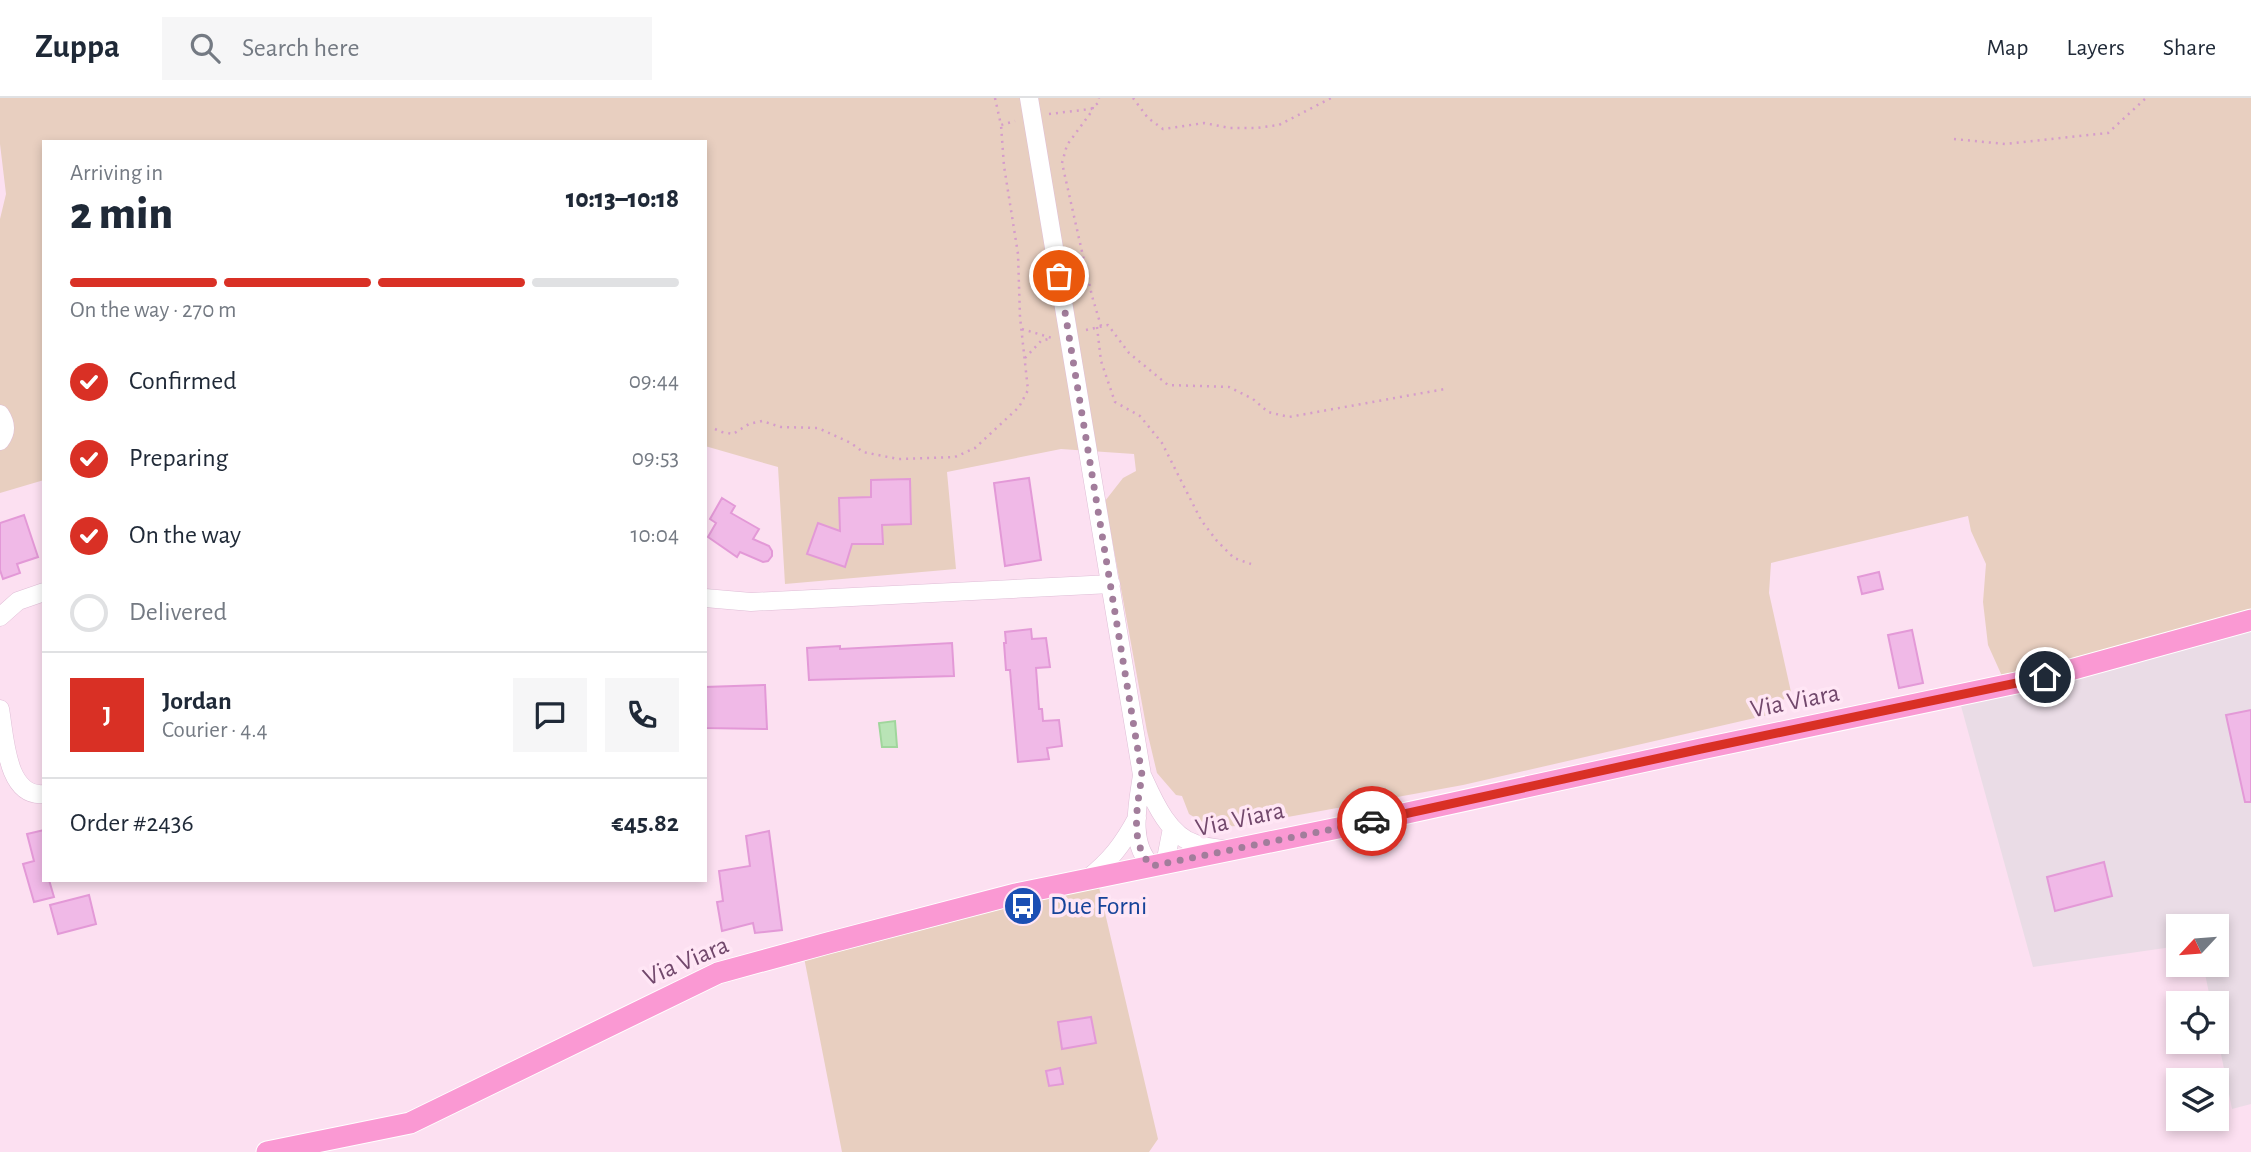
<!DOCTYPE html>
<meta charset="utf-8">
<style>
:root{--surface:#fff;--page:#f6f6f7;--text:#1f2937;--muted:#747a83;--line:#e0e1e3;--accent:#d93025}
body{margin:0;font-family:"Alegreya Sans",sans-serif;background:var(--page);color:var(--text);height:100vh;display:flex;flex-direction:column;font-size:26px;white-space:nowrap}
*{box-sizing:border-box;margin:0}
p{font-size:23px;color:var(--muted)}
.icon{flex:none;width:38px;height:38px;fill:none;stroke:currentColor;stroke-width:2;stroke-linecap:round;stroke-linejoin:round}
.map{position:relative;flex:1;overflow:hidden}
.side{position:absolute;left:42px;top:42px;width:665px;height:742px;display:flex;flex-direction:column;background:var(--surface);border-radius:0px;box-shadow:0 4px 10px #0003}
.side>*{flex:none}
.needle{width:46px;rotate:244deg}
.tools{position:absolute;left:2166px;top:816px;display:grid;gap:14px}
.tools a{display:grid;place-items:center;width:63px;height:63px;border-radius:0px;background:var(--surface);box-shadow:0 4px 10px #0003;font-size:35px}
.pin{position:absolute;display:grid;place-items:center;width:60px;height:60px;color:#fff;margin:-30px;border:4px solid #fff;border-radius:50%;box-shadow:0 2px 7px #0007}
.courier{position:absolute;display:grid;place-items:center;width:70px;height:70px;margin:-35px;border:5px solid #d93025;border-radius:50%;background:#fff;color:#222;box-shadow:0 2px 9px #0007}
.head em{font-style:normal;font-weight:800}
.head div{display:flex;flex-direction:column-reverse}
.head{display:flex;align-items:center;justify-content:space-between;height:119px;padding:0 28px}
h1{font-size:46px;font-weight:800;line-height:52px}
.bar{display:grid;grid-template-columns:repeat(4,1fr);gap:10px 7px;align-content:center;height:84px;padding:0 28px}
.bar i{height:9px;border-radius:5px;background:var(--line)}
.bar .on{background:var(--accent)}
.bar p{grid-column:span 4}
.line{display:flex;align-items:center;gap:18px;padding:0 28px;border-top:2px solid var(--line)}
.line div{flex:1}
.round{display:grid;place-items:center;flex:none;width:74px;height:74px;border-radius:0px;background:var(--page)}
ol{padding:0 28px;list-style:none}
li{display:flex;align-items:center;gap:21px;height:77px}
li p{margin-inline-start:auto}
li .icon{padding:7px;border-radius:50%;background:var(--accent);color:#fff;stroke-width:4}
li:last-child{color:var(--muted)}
li i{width:38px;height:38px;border:4px solid var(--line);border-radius:50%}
header{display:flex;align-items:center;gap:42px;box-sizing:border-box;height:98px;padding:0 35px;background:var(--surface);border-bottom:2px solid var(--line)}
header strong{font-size:33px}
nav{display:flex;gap:38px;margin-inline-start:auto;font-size:24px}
.search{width:490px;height:63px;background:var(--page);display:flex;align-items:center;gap:18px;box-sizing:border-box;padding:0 24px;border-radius:0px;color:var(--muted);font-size:26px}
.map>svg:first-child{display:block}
</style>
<header>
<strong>Zuppa</strong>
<div class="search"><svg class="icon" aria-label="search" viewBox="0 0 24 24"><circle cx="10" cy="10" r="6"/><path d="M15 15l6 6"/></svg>Search here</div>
<nav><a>Map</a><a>Layers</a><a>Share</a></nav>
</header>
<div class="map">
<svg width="2251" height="1054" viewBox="0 0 2251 1054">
<rect width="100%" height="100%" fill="#fce0f1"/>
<path fill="#eadce6" d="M2251,530V1006L2232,1011L2217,936V905H2211L2203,866H2217V828H2179V848L2033,869L1958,597Z"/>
<path fill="#e8cfc0" d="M0,0H2251V514L2002,578L1988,547L1983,504L1986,466L1971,433L1968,418L1771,465L1769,495L1791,594L1768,617L1463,687L1238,728L1210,729L1189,716L1182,698L1176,697L1157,675L1147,633L1105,403L1123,380L1136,373L1134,356L1061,351L947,374L956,471L785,486L778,369L705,348V44H44V382L0,395V121L6,96L0,46Z
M1098,785L1158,1041L1149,1054H842L801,844Z"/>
<path fill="#b9e4b6" stroke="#a0d69c" stroke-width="2" d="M895,623L897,649H882L879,625Z"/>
<path fill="#f0b9e7" stroke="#e399d7" stroke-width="2" d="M1029,380L1041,462L1005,468L994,385Z
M910,381L911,426L882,427L883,446H852L845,469L807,456L818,425L840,433L839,400L871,399V382Z
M722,400L735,408L731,415L759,431L753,441L769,448L772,453V458L768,463L763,464L740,454L737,459L708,439L716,425L710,421Z
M24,417L38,459L17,466L20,475L3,481L0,472V425Z
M1879,474L1883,491L1862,496L1858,479Z
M1031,531L1032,541L1046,540L1050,569L1036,570L1039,611H1042L1043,623L1059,622L1062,648L1047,650L1049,661L1018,664L1010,572H1006L1004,545H1006L1005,534Z
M1912,532L1923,585L1899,590L1888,537Z
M952,545L954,578L809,582L807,550L840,548V551Z
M765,587L767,631L706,630L705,589Z
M2251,612V704H2245L2226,617Z
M44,732V782H49L54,799L34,804L23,766L34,763L27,736Z
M769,733L782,832L755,835L753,825L722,833L717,804L723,803L719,773L750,768L746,738Z
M2104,764L2112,798L2055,813L2047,779Z
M89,797L96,826L58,836L50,807Z
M1091,919L1096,945L1062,951L1058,924Z
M1060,970L1063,986L1049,988L1046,973Z"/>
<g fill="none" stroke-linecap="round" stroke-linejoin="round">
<defs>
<path id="minor" d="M1029,0L1142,677C1153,701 1168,738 1196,746C1205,749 1215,750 1224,751
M0,316C6,325 7,334 0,343
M705,500L751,504L1111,486
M0,519L18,503L44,494
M0,611C5,638 6,700 44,696
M1142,677C1138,705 1128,746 1152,768
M1165,766L1172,730
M1087,781C1111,762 1123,746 1137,720"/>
<path id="major" d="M267,1054L410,1025L718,875L828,845L1016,796L1343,729L1701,651L2045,579L2251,522"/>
</defs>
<use href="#minor" stroke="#dfbdd6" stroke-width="19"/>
<use href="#major" stroke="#fff" stroke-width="23"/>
<path stroke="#d59ccb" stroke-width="2.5" stroke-dasharray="2 5" stroke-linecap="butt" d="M995,0L1001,27L1015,23
M1133,0L1148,20L1163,31L1204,25L1230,30H1256L1279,27L1331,0
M1093,9L1092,13L1067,47L1062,65L1092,198L1101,228
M1049,16L1091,11L1098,5L1099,0
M1954,41L2005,46L2108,35L2146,0
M1097,229L1101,263L1115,304L1140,318L1162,345L1201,422L1217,443L1234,460L1251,466
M1022,231L1052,240
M1086,232L1108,227L1129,255L1168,287L1229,289L1253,301L1268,314L1289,319L1445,291
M1025,260L1041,243L1052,240
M715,331L722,334L733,336L749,326L762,323L781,329L818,330L851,345L863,354L898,361L955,359L975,350L1019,309L1028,292L1020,219L1018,156L1004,68L1001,27"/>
<use href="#minor" stroke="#fff" stroke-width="18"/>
<use href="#major" stroke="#fa99d3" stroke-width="21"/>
</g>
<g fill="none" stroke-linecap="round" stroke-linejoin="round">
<path stroke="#a27d9b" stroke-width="7" stroke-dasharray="0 12.6" d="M1059,178L1142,677C1138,705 1128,746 1152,768L1372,723"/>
<path stroke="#d93025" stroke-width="9" d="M1372,723L1701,651L2045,579"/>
</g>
<defs>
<symbol id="bus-disc" viewBox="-11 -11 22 22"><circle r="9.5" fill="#1a4fb4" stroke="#ffe6f5"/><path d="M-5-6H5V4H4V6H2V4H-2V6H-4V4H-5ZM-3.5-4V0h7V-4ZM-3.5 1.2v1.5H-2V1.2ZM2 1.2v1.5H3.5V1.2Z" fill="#fff"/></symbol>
</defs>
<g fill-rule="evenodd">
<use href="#bus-disc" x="1001" y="786" width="44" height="44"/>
</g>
<g text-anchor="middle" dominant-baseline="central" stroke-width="7" stroke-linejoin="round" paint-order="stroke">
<g font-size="26" fill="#72486c" stroke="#ffe6f5">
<text transform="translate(1795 603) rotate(-11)">Via Viara</text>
<text transform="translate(1240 721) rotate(-12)">Via Viara</text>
<text transform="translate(686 863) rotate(-23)">Via Viara</text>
</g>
<g font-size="26" fill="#164399" stroke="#ffe6f5" text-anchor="start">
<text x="1050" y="808">Due Forni</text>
</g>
</g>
</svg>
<div class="tools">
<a><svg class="needle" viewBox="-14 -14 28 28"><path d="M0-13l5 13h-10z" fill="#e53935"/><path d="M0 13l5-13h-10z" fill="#747a83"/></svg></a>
<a><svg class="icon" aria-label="locate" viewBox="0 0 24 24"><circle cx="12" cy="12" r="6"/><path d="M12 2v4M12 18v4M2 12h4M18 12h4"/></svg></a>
<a><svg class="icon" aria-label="layers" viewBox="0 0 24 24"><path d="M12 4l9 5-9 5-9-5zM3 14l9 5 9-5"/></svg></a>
</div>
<div class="pin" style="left:1059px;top:178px;background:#ea580c"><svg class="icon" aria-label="bag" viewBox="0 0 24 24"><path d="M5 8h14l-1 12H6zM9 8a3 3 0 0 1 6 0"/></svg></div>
<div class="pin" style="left:2045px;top:579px;background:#1f2937"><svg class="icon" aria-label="home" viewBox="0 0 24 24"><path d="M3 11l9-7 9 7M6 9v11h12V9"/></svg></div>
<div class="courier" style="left:1372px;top:723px"><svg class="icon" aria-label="car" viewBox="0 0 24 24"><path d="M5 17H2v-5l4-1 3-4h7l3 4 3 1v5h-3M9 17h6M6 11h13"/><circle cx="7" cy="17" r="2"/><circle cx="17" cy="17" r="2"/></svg></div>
<section class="side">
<div class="head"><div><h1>2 min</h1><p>Arriving in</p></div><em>10:13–10:18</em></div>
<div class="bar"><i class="on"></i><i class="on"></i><i class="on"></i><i></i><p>On the way · 270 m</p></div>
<ol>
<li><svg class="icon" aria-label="check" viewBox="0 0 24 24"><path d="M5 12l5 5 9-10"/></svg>Confirmed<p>09:44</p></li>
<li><svg class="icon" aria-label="check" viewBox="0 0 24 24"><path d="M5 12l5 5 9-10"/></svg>Preparing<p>09:53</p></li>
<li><svg class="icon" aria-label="check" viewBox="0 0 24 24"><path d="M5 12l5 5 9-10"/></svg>On the way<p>10:04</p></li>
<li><i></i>Delivered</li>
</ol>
<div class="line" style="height:126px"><b class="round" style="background:var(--accent);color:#fff">J</b><div><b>Jordan</b><p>Courier · 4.4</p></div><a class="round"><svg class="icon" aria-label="chat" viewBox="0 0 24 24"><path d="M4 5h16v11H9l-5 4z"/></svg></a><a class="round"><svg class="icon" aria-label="phone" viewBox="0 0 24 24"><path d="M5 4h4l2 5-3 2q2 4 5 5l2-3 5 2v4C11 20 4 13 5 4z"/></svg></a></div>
<div class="line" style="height:91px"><div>Order #2436</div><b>€45.82</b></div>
</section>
</div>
